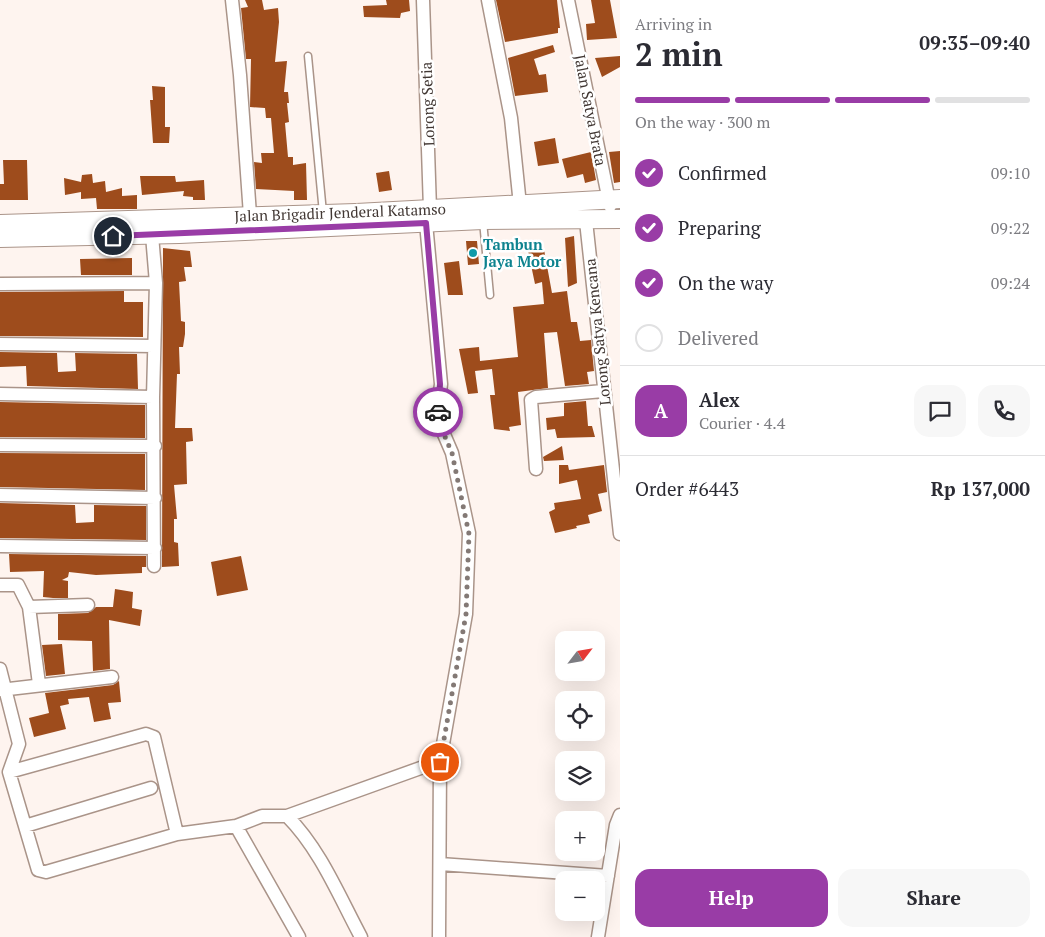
<!DOCTYPE html>
<meta charset="utf-8">
<style>
:root{--surface:#fff;--page:#f7f7f7;--text:#2b2b33;--muted:#7c7c81;--line:#e1e1e2;--accent:#993ca6}
body{margin:0;font-family:"PT Serif",serif;background:var(--page);color:var(--text);height:100vh;display:flex;flex-direction:column;font-size:19px;white-space:nowrap}
*{box-sizing:border-box;margin:0}
p{font-size:16px;color:var(--muted)}
.icon{flex:none;width:28px;height:28px;fill:none;stroke:currentColor;stroke-width:2;stroke-linecap:round;stroke-linejoin:round}
.map{position:relative;flex:1;overflow:hidden}
.side{display:flex;flex-direction:column;background:var(--surface);width:425px}
.side>*{flex:none}
.needle{width:32px;rotate:59deg}
.controls{position:absolute;left:555px;top:631px;display:grid;gap:10px}
.controls a{display:grid;place-items:center;width:50px;height:50px;border-radius:10px;background:var(--surface);box-shadow:0 5px 20px #0002;font-size:25px}
.pin{position:absolute;display:grid;place-items:center;width:42px;height:42px;color:#fff;margin:-21px;border:2px solid #fff;border-radius:50%;box-shadow:0 1px 5px #0007}
.courier{position:absolute;display:grid;place-items:center;width:50px;height:50px;margin:-25px;border:4px solid #993ca6;border-radius:50%;background:#fff;color:#222;box-shadow:0 1px 6px #0007}
.summary em{font-style:normal;font-weight:600}
.summary div{display:flex;flex-direction:column-reverse}
.summary{display:flex;align-items:center;justify-content:space-between;height:85px;padding:0 15px}
h1{font-size:32px;font-weight:600;line-height:38px}
.bar{display:grid;grid-template-columns:repeat(4,1fr);gap:8px 5px;align-content:center;height:60px;padding:0 15px}
.bar i{height:6px;border-radius:4px;background:var(--line)}
.bar .selected{background:var(--accent)}
.bar p{grid-column:span 4}
.line{display:flex;align-items:center;gap:12px;padding:0 15px;border-top:1px solid var(--line)}
.line div{flex:1}
.round{display:grid;place-items:center;flex:none;width:52px;height:52px;border-radius:15px;background:var(--page)}
ol{padding:0 15px;list-style:none}
li{display:flex;align-items:center;gap:15px;height:55px}
li p{margin-inline-start:auto}
li .icon{padding:5px;border-radius:50%;background:var(--accent);color:#fff;stroke-width:4}
li:last-child{color:var(--muted)}
li i{width:28px;height:28px;border:2px solid var(--line);border-radius:50%}
.action{display:flex;gap:10px;margin-top:auto;padding:10px 15px}
.action a{flex:1;height:58px;border-radius:15px;background:var(--accent);color:#fff;font-size:20px;font-weight:600;line-height:58px;text-align:center}
.action a+a{background:var(--page);color:var(--text)}
main{display:flex;flex:1;min-height:0}
.map>svg:first-child{display:block}
</style>
<main>
<div class="map">
<svg width="620" height="937" viewBox="0 0 620 937">
<rect width="100%" height="100%" fill="#fef4ef"/>
<path fill="#9e4c1c" d="M245,0H262L264,10L278,8L279,22L275,62L287,61L284,92H288L289,103H287L289,122L285,123L288,157H293V165L306,163L307,200H294V191L256,189L254,162L262,163L261,153H274L271,118H266L265,108L250,107L251,59H246L241,8L248,7Z
M386,0H409L410,11L401,13L400,18L364,17L363,6L387,5Z
M496,0H557L560,28H558V33L505,42Z
M591,0H610L617,38L587,40L586,24L595,23Z
M553,45L555,52L534,59L539,75L546,74L548,92L515,96L508,58Z
M620,56V67L602,77L595,58Z
M152,86L165,87V127H170L169,143H153L150,100H153Z
M555,138L559,163L538,166L534,142Z
M620,151V182L614,183L609,152Z
M591,152L596,180L585,183L583,174L567,178L562,159Z
M3,160H27L28,200H0V184H4Z
M389,171L392,190L379,192L376,173Z
M92,174L93,183L105,181L106,192L122,188V196L137,195V209H97L96,198L81,199V192L65,195L64,178L81,182L82,175Z
M140,176H175L176,182L204,180L205,200H193V197L183,196L184,191L142,195Z
M574,236L577,283L568,287L565,238Z
M466,241H477L479,264L468,265Z
M543,244L552,293L567,291L571,322H577L580,341L591,340L594,371L587,372L589,384L565,386L557,332L544,333L548,388L518,392L521,425L509,427L510,431L494,429L490,395H495L492,369L475,371L478,393L468,394L459,349L479,347L480,361L518,357L513,307L544,304L542,282L535,284L527,246Z
M163,248L190,251L192,267H184L186,281L179,282L181,321L185,322V334L183,347H179L180,374H177L175,428H192L193,441L186,442L187,484L174,485L177,519H174V542L178,543L179,566L162,567Z
M132,258V275H81L80,259Z
M459,261L463,295H448L444,263Z
M124,291V302H143V337L0,336V292Z
M0,352L57,353L58,372L76,371L75,353L137,354L138,389L27,386L26,366L0,367Z
M586,401L588,426H592L595,437L557,438L555,429L547,430L546,418L564,416V403Z
M0,402L145,405V438L0,437Z
M562,446L564,460L544,461L543,457Z
M0,453L145,454V490L0,487Z
M559,465H568L569,470L604,465L607,492L598,494L602,511L588,515L590,523L576,526L577,528L555,533L549,512L555,509L554,503L581,499L577,480L559,484Z
M0,503L75,505L76,523L94,522V505L146,506V540L0,538Z
M9,554L146,556V567H142V573L96,575L69,572L68,577L62,580L68,581V598H53L43,597L44,571L10,572Z
M241,556L248,590L217,596L211,562Z
M115,589L133,592L132,608L142,610L140,626L109,620L110,669L93,671L92,641L58,640V614L88,613L96,607H113Z
M62,644L65,674L46,676L42,645Z
M119,681L121,702L108,703L111,719L94,722L89,697L68,699L69,704L60,706L66,729L34,737L29,718L49,713L45,693L113,685Z"/>
<g fill="none" stroke-linecap="round" stroke-linejoin="round">
<defs>
<path id="service" d="M308,56L323,213
M483,221L490,295"/>
<path id="minor" d="M232,0L240,75L250,215
M423,0L430,209
M488,0L511,118L520,205
M568,0L610,206
M586,221L620,534
M426,223L441,384L437,418L452,453L469,533L466,614L440,761L439,937
M152,235L156,283L153,397L154,566
M0,284L156,283
M0,344L154,346
M0,394L153,397
M0,445L155,446
M536,469L531,400L536,397L603,391
M0,495L155,498
M0,546L155,548
M0,585H18L29,607L39,684
M29,607L88,605
M0,669L19,744L9,772L38,870L46,872L177,834L236,826L262,816H287C320,849 339,896 361,937
M0,690L112,677
M9,772L146,734L154,737L177,834
M287,816L440,761
M25,826L151,788
M236,826L299,937
M440,864L608,876
M598,937L616,825L620,815"/>
<path id="secondary" d="M0,224L356,213L620,199
M0,238L179,234L483,220L620,219"/>
</defs>
<use href="#service" stroke="#aa9489" stroke-width="9"/>
<use href="#minor" stroke="#aa9489" stroke-width="15"/>
<use href="#secondary" stroke="#aa9489" stroke-width="20"/>
<use href="#service" stroke="#fff" stroke-width="6"/>
<use href="#minor" stroke="#fff" stroke-width="12"/>
<use href="#secondary" stroke="#fff" stroke-width="18"/>
</g>
<g fill="none" stroke-linecap="round" stroke-linejoin="round">
<path stroke="#837975" stroke-width="5" stroke-dasharray="0 9" d="M438,412L437,418L452,453L469,534L466,614L440,762"/>
<path stroke="#993ca6" stroke-width="6" d="M113,236L426,223L440,384L438,412"/>
</g>
<circle fill="#0f9aa8" stroke="#fff" stroke-width="2" cx="473" cy="253" r="5"/>
<g text-anchor="middle" dominant-baseline="central" stroke-width="5" stroke-linejoin="round" paint-order="stroke">
<g font-size="15" fill="#413733" stroke="#fff">
<text transform="translate(427 104) rotate(-92)">Lorong Setia</text>
<text transform="translate(591 110) rotate(79)">Jalan Satya Brata</text>
<text transform="translate(340 212) rotate(-2)">Jalan Brigadir Jenderal Katamso</text>
<text transform="translate(597 332) rotate(-96)">Lorong Satya Kencana</text>
</g>
<g font-size="15" font-weight="bold" fill="#0d838f" stroke="#fff" text-anchor="start">
<text x="483" y="244">Tambun<tspan x="483" dy="17">Jaya Motor</tspan></text>
</g>
</g>
</svg>
<div class="controls">
<a><svg class="needle" viewBox="-14 -14 28 28"><path d="M0-13l5 13h-10z" fill="#e53935"/><path d="M0 13l5-13h-10z" fill="#7c7c81"/></svg></a>
<a><svg class="icon" aria-label="locate" viewBox="0 0 24 24"><circle cx="12" cy="12" r="6"/><path d="M12 2v4M12 18v4M2 12h4M18 12h4"/></svg></a>
<a><svg class="icon" aria-label="layers" viewBox="0 0 24 24"><path d="M12 4l9 5-9 5-9-5zM3 14l9 5 9-5"/></svg></a>
<a>+</a>
<a>−</a>
</div>
<div class="pin" style="left:440px;top:762px;background:#ea580c"><svg class="icon" aria-label="bag" viewBox="0 0 24 24"><path d="M5 8h14l-1 12H6zM9 8a3 3 0 0 1 6 0"/></svg></div>
<div class="pin" style="left:113px;top:236px;background:#1f2937"><svg class="icon" aria-label="home" viewBox="0 0 24 24"><path d="M3 11l9-7 9 7M6 9v11h12V9"/></svg></div>
<div class="courier" style="left:438px;top:412px"><svg class="icon" aria-label="car" viewBox="0 0 24 24"><path d="M5 17H2v-5l4-1 3-4h7l3 4 3 1v5h-3M9 17h6M6 11h13"/><circle cx="7" cy="17" r="2"/><circle cx="17" cy="17" r="2"/></svg></div>
</div>
<section class="side">
<div class="summary"><div><h1>2 min</h1><p>Arriving in</p></div><em>09:35–09:40</em></div>
<div class="bar"><i class="selected"></i><i class="selected"></i><i class="selected"></i><i></i><p>On the way · 300 m</p></div>
<ol>
<li><svg class="icon" aria-label="check" viewBox="0 0 24 24"><path d="M5 12l5 5 9-10"/></svg>Confirmed<p>09:10</p></li>
<li><svg class="icon" aria-label="check" viewBox="0 0 24 24"><path d="M5 12l5 5 9-10"/></svg>Preparing<p>09:22</p></li>
<li><svg class="icon" aria-label="check" viewBox="0 0 24 24"><path d="M5 12l5 5 9-10"/></svg>On the way<p>09:24</p></li>
<li><i></i>Delivered</li>
</ol>
<div class="line" style="height:90px"><b class="round" style="background:var(--accent);color:#fff">A</b><div><b>Alex</b><p>Courier · 4.4</p></div><a class="round"><svg class="icon" aria-label="chat" viewBox="0 0 24 24"><path d="M4 5h16v11H9l-5 4z"/></svg></a><a class="round"><svg class="icon" aria-label="phone" viewBox="0 0 24 24"><path d="M5 4h4l2 5-3 2q2 4 5 5l2-3 5 2v4C11 20 4 13 5 4z"/></svg></a></div>
<div class="line" style="height:65px"><div>Order #6443</div><b>Rp 137,000</b></div>
<div class="action"><a>Help</a><a>Share</a></div>
</section>
</main>
